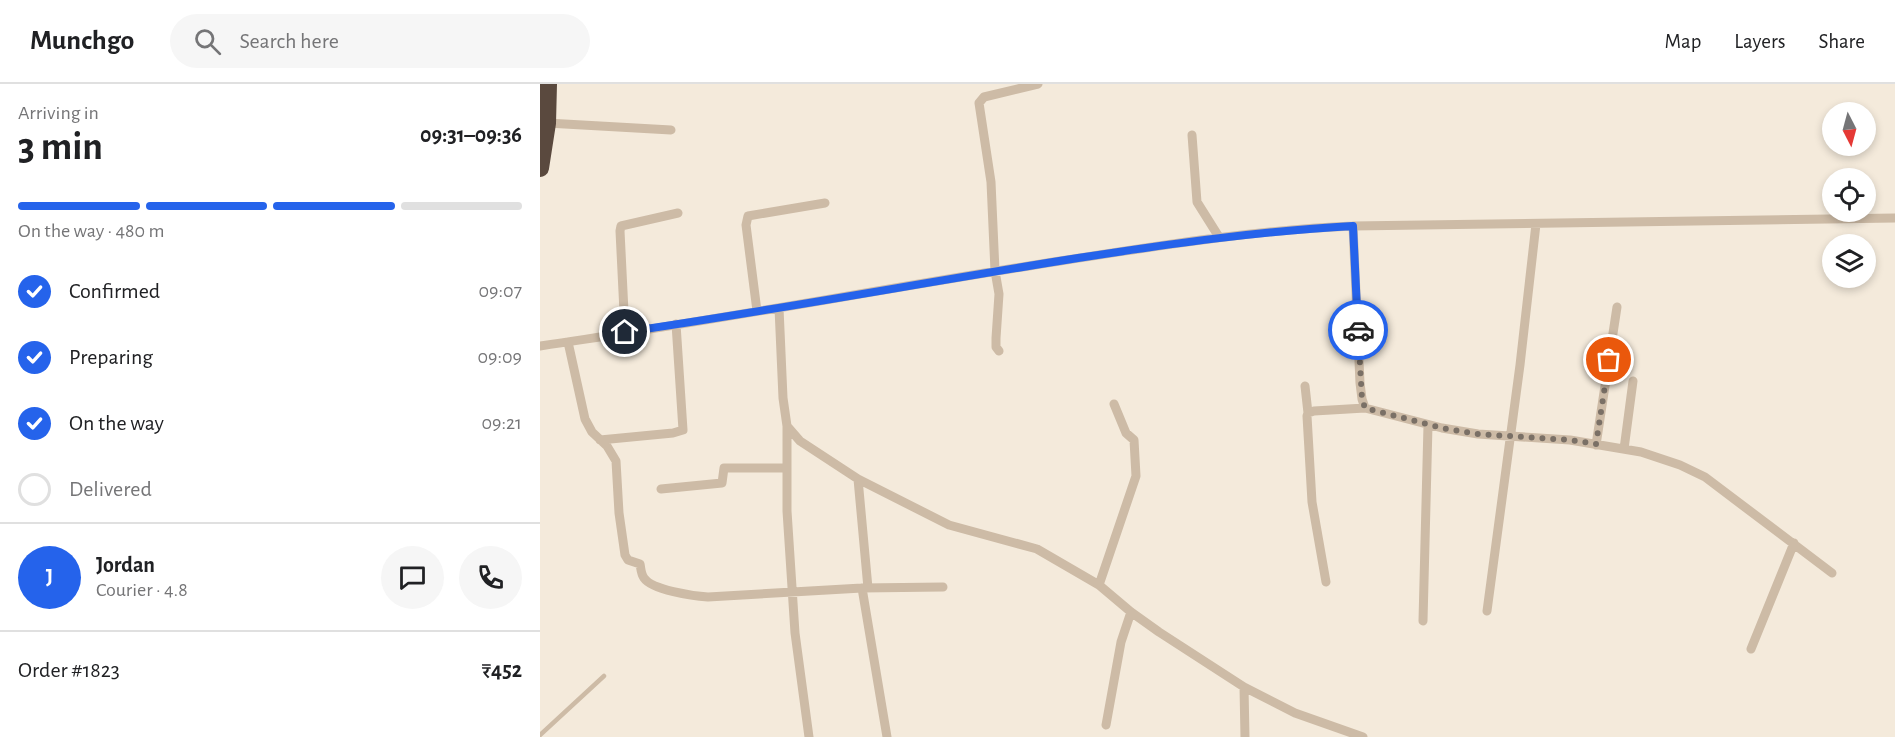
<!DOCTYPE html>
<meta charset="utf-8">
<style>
:root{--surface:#fff;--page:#f6f6f6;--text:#202124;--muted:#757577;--line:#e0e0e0;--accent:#2563eb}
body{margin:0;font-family:"Alegreya Sans",sans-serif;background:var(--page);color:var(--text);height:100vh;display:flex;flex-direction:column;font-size:22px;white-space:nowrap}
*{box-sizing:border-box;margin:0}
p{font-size:20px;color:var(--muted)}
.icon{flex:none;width:33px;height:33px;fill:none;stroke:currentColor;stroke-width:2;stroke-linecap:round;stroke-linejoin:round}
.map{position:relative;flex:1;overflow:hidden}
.side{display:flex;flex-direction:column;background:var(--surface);width:540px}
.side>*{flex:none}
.needle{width:39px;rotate:174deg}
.controls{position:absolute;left:1282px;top:18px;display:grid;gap:12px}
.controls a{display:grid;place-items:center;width:54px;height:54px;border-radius:50%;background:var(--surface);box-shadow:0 3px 9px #0003;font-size:30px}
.pin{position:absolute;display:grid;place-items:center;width:51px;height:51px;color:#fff;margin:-26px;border:3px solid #fff;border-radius:50%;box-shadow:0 2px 6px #0007}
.courier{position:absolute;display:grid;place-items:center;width:60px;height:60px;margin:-30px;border:4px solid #2563eb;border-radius:50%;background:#fff;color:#222;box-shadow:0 2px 8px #0007}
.headline em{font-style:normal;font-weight:700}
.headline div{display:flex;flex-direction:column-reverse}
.headline{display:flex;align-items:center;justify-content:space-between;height:102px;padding:0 18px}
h1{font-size:39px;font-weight:700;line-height:45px}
.bar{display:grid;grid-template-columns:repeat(4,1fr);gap:9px 6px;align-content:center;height:72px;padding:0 18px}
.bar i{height:8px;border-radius:4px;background:var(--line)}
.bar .current{background:var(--accent)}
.bar p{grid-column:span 4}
.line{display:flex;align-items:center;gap:15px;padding:0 18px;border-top:2px solid var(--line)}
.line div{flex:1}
.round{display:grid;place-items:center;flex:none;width:63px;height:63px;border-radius:32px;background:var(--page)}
ol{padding:0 18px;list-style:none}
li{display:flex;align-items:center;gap:18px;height:66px}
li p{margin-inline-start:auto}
li .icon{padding:6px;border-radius:50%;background:var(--accent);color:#fff;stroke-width:4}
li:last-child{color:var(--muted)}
li i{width:33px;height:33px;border:3px solid var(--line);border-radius:50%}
header{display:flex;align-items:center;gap:36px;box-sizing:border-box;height:84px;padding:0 30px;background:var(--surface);border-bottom:2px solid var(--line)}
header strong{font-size:28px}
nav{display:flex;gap:33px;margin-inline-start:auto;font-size:21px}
.search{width:420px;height:54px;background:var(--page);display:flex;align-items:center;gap:15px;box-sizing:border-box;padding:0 21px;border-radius:33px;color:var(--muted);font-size:22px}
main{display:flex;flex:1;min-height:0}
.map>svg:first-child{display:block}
</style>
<header>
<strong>Munchgo</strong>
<div class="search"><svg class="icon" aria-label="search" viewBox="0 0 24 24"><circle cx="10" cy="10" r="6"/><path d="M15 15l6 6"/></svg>Search here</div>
<nav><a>Map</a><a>Layers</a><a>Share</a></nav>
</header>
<main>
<section class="side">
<div class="headline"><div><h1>3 min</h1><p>Arriving in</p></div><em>09:31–09:36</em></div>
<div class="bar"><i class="current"></i><i class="current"></i><i class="current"></i><i></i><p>On the way · 480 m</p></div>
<ol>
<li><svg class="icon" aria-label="check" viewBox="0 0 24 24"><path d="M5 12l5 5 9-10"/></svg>Confirmed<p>09:07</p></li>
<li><svg class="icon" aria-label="check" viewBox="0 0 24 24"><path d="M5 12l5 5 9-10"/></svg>Preparing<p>09:09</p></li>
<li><svg class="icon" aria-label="check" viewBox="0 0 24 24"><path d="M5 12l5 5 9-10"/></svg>On the way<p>09:21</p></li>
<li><i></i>Delivered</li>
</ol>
<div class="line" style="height:108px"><b class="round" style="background:var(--accent);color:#fff">J</b><div><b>Jordan</b><p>Courier · 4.8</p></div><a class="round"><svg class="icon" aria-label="chat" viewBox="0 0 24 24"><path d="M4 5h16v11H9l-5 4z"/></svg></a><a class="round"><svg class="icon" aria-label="phone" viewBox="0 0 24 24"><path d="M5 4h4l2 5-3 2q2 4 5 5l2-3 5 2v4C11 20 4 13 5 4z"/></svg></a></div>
<div class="line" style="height:78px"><div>Order #1823</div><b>₹452</b></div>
</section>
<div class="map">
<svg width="1355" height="653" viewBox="0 0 1355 653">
<rect width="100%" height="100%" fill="#f4eadb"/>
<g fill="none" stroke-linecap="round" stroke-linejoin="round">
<path stroke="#cdbba6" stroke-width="4.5" d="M0,651L64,592"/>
<path stroke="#cdbba6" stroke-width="9" d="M7,39L131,46
M652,51L657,118L679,153
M813,142L820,299L822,315L825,324L902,344L938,350L1030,356L1101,368L1140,381L1165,393L1292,489
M239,224L243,314L247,342L260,357L318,395L409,441L497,465L559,501L591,528L619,548L704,603L755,629L823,653
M217,227L206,141L208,132L285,119
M85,248L80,147L81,142L138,129
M28,258L45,335L52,348L67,362L76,377L79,429L85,471L88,476L100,480C101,485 101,490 104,494C112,506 153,512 168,513L322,504L403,503
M0,262C174,237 346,204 520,177C617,162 714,146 813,142L1355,134
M459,267L456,263V254L459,210L455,187L451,98L439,19L444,13L498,0
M765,302L768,329
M247,342V427L255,549L269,653
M60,356L133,349L143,346L136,240
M1056,361L1077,223
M1084,365L1093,297
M318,395L328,504
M121,405L182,399L184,384H247
M786,498L772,418L767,332L768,329L774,327L825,324
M559,501L596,392L594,356L586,349L574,320
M322,504L347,653
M947,527L980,281L996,140
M883,537L888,341
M1211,565L1254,459
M704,603L705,653
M566,641L581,558L591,528"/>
<path stroke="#5a493e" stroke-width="18" d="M0,84L7,39L8,0"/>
</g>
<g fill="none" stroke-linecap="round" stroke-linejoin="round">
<path stroke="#7a7066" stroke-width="6" stroke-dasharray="0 10.8" d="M818,246L822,315L825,324L902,344L938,350L1030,356L1056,360L1069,276"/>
<path stroke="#2563eb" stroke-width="8" d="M85,248C236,226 387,198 538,174C629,160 720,147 813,142L818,246"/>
</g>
</svg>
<div class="controls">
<a><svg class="needle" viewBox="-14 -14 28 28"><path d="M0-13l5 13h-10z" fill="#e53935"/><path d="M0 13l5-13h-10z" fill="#757577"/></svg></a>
<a><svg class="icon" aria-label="locate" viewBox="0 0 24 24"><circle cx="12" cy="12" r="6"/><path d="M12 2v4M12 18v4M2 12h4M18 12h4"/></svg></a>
<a><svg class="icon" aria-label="layers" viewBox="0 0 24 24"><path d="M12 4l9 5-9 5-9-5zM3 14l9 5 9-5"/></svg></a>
</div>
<div class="pin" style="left:1069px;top:276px;background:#ea580c"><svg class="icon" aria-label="bag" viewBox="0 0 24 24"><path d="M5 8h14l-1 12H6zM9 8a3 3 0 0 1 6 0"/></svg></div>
<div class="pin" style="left:85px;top:248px;background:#1f2937"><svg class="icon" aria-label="home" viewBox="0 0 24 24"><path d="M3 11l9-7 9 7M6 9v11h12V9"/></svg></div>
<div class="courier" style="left:818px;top:246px"><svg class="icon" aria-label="car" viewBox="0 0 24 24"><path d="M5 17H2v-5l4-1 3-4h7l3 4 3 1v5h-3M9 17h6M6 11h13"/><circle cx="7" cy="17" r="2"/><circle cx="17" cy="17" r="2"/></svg></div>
</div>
</main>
